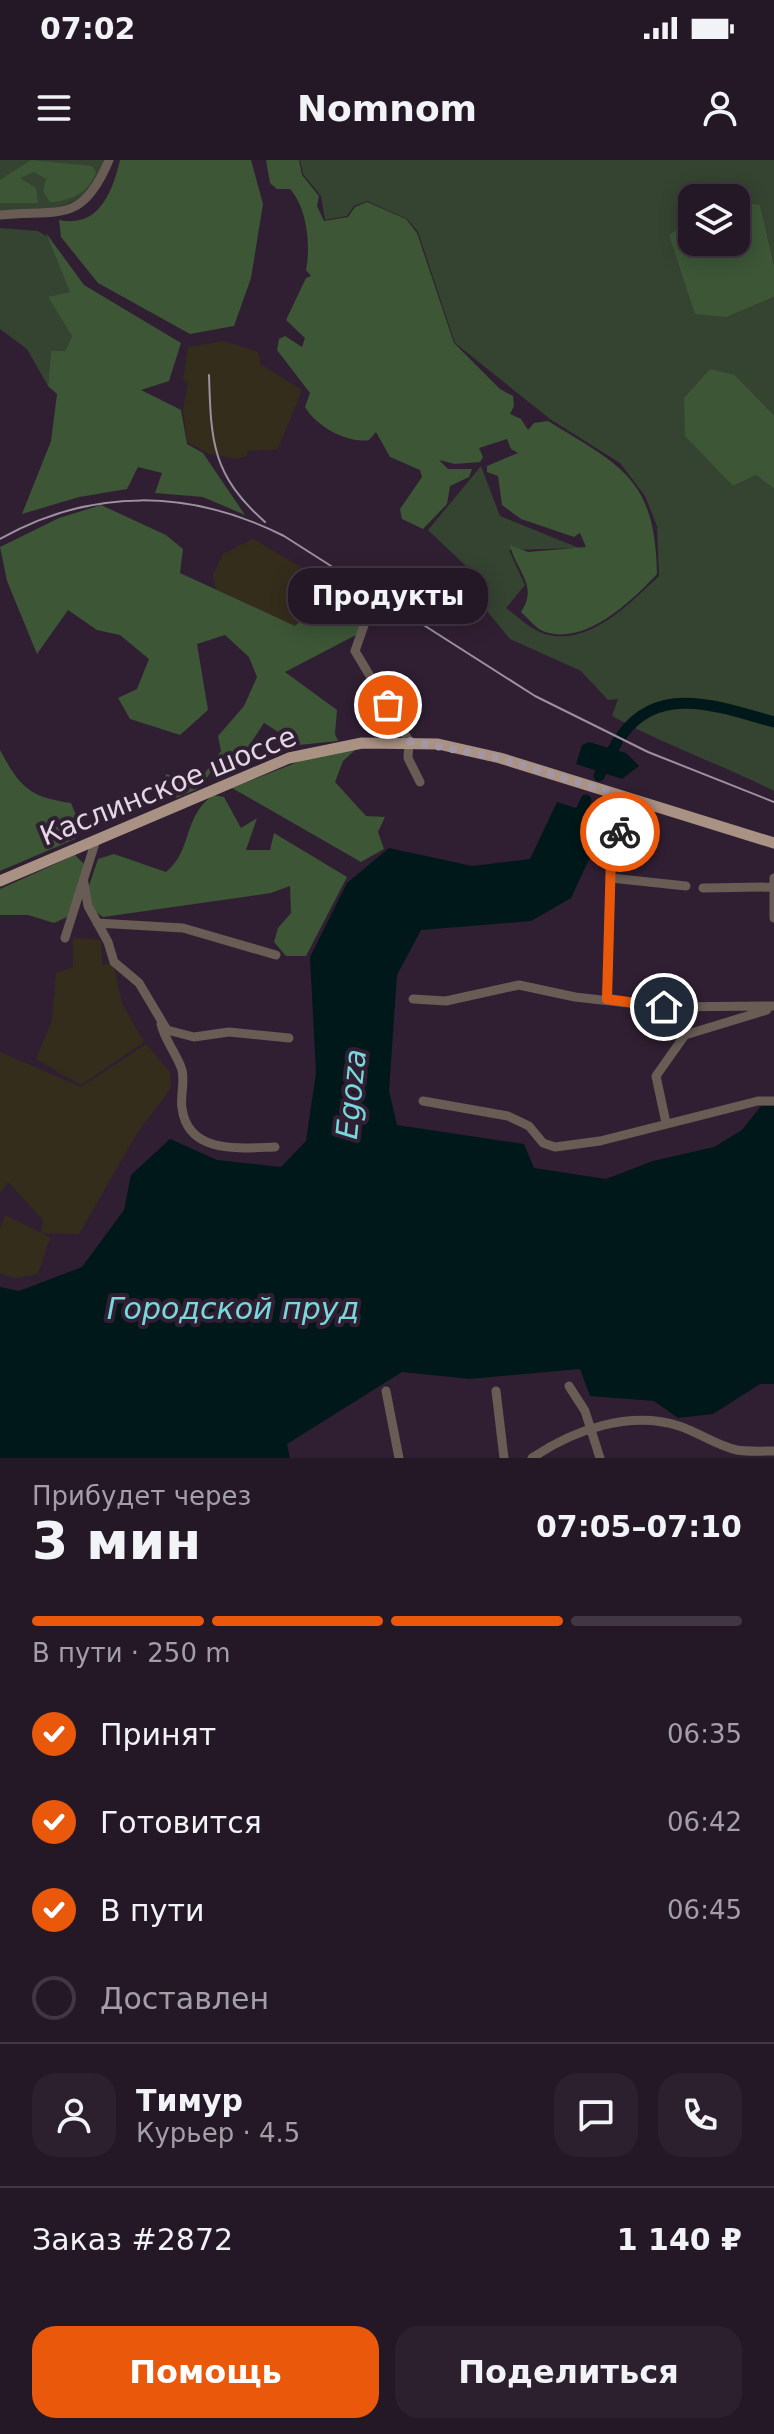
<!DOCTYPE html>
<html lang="ru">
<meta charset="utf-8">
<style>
:root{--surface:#241726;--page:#2c202e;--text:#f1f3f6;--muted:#a39fa7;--line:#413643;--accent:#ea580c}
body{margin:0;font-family:"DejaVu Sans",sans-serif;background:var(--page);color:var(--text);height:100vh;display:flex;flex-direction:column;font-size:30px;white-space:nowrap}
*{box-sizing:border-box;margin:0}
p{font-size:26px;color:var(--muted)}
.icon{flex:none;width:44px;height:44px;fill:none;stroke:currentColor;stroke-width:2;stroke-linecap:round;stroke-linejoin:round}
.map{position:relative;height:1298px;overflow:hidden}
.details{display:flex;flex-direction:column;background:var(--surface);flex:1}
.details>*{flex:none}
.tools{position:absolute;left:678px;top:24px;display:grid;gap:16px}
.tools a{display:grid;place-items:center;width:72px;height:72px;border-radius:16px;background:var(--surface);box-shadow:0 4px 20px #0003,0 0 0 2px var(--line);font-size:40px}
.pin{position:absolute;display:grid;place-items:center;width:68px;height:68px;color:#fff;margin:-34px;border:4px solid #fff;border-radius:50%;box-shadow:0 2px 8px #0007}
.courier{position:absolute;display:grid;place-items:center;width:80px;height:80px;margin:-40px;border:6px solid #ea580c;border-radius:50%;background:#fff;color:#222;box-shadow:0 2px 10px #0007}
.bubble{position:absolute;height:56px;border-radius:24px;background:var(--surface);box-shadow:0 4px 20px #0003,0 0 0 2px var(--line);font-size:26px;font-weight:700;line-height:56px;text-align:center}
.headline em{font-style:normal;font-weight:700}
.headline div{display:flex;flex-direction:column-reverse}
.headline{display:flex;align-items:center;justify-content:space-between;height:136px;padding:0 32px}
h1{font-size:52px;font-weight:700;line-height:60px}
.bar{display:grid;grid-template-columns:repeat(4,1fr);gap:12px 8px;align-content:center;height:96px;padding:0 32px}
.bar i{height:10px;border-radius:6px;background:var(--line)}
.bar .active{background:var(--accent)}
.bar p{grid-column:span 4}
.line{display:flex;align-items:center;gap:20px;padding:0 32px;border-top:2px solid var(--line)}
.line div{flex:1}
.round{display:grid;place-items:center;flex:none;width:84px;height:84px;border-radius:24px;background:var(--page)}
ol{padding:0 32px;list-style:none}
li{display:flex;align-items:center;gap:24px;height:88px}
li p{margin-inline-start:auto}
li .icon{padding:8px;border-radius:50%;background:var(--accent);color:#fff;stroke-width:4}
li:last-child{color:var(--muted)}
li i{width:44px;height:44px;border:4px solid var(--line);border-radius:50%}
.button{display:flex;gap:16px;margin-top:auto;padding:16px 32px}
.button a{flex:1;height:92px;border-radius:24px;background:var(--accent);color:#fff;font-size:32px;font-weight:700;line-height:92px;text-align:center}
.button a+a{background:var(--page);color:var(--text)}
.status{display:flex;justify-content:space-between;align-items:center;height:56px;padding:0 40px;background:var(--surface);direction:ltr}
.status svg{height:22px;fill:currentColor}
header{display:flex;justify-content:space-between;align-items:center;height:104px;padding:0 32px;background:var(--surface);font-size:36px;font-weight:700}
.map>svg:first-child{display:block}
</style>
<div class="status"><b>07:02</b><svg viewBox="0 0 49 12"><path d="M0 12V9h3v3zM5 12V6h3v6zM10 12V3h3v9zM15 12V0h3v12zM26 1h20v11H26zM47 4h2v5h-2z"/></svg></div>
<header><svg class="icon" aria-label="menu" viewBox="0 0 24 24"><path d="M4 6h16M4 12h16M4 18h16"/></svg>Nomnom<svg class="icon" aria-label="person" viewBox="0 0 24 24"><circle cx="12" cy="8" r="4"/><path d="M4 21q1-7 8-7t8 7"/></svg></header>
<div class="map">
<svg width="774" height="1298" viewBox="0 0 774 1298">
<rect width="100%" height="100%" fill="#301f32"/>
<path fill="#342d1c" d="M225,181L258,192L260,204L302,230L278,289L248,291L247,296L237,299L209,294L187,282L183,250L188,222L183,220L188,187Z
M253,379L340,430L332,453L295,473L218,441L213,415L223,394Z
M73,778L101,780L102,805L113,803L122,843L144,882L81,925L36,899L52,860L56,813L73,807Z
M146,884L170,912L171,928L137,973L79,1074L42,1073L50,1078L38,1114L14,1118L0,1113V1068L5,1055L41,1073L43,1060L8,1022L0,1034V892L81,927Z"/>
<path fill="#344430" d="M0,0H104C83,57 52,47 0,51Z
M300,0H774V105L760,46L736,42V38H692V59L670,75L727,157L774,137V255L735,215L714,303L733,326L756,315L774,329V631C721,604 664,585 612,556L618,539L608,540L581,511L510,479L482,445L486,425L428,370L481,306L500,356L579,388L509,390L525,425L506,448C516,455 529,468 542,473C587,489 629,444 659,416L657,366L645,336L620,303L550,259L455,183L418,72L407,59L367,41L354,46L347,56L325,60L321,36L303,14Z
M0,68L38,71L48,77L71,133L72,176L65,191L51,192L48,226L27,189L0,169Z"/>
<path fill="#3c5636" d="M31,0L92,6L96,12C89,33 71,41 50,42L43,31L46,19L34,12L20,18L36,28L38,43H0V20Z
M120,0H251L263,44L251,118L234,166L190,174L98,123L61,77L59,60C98,68 112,34 120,0Z
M266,0H299L302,15L319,36L317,46L324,61L348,57L355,47L367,42L406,59L417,73L454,183L500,229L513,236L514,246L510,254L521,259L528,270L534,263L548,261C623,307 655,319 657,414C631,442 586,485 545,472C536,469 528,458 521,452C539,425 516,411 510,385L528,392L586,387L580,373L574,377L521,359L502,345L498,316L487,312V306L518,293L511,289L507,279L479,288L483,297L480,302L455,304L439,300L448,309H472L469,317L450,326L447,344L423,369L402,359L400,349L422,317L420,310L390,297L376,272L369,280C347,284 315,265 305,247L310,233L277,190L279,179L285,176L302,187L305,178L286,160L306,118L311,116L306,110C311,85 307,48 290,29H277L270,23Z
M736,42L760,45L774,105V137L727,157L695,154L669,75L692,59V82H736Z
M46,73L84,125L181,183L169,221L141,230L181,250L187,284L203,293L245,355L203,337L155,333L162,313L138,307L127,329L79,337L22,354L51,281L57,234L48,226L51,191H65L72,176L48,137L70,132Z
M710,209L735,215L774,255V329L756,315L733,326L685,276L684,238Z
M101,345L166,375L183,389L180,413L295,466L322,442L364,457L358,474L285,512L337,550L335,574L338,581L299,585L264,563L229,616L217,621L212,610L200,628L176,638L164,626L166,614L197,624L221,591L218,576L244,546L257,517L249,497L225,475L197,484L208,550L180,575L130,559L118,538L137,529L149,499L120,475L97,470L68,450L37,494L7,421L0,387L59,358Z
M0,590C20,627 29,637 71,643L80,665L75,679L0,711Z
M355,590L343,601L335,622L366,656L385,657L378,672L384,689L361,702L232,628L323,592Z
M213,635L224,637L241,668L257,658L246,690H270L274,673L347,717L306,796H286L274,782L278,768L291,753L290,726L271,733L103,757L90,748L89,726L98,699L114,694L166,712C193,690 182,658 213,635Z
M75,695L85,705L67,757L54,763L28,755H0V729Z"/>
<path fill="#001819" d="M589,582L626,593L639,606L622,619L576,604L582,585Z
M557,642L601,656L605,665L571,738L531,761L421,770L397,815L389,931L397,965L524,984L534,1008L606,1019L653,1001L714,987L742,970L761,946H774V1224H760L713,1254L678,1258L654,1241L590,1236L580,1209L470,1219L402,1212L287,1284L290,1298H0V1127L19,1131L82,1107L124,1050L131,1015L170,979L217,1000L281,1007L306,981L316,913L310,797L347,723L389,688L472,706L530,699Z"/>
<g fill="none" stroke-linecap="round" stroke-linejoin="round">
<path stroke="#001819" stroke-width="11" d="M622,575C659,522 723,548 774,562
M599,616L617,582
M576,661L586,640"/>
<path stroke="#685c55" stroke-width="9" d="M0,55C59,49 82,65 109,0
M357,429L364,436L368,454
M406,459L396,452L368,454L355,491L409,581L408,598L420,622
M611,718L686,726
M774,718V758
M84,723L88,746L108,782L114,802L139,823L167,870L194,877L229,872L289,878
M703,728L772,727
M97,763L183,768L276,795
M65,778L96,680
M413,839L446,841L519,825L575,837L664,847L774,846
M607,839L611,696L635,640
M161,864C165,881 177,894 182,910C185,922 180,936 182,948C188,995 241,988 275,987
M423,941L508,956L529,966L543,983L555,987L600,981L758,941H774
M666,963L656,916L685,875L767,850
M569,1226L585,1251L600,1298
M386,1231L399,1298
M496,1231L504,1298
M532,1298C573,1270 630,1250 679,1266C698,1272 717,1286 737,1290C749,1292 762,1291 774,1291"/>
<path stroke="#a99183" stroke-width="11" d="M0,721L289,598L362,583L438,584L500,598L774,683"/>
<path stroke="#9d909f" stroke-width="2" d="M209,215C211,282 212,315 265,362
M0,379C92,327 191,329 284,376L535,536L648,592L774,642"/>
</g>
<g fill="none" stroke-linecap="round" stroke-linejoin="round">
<path stroke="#a497a5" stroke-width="8" stroke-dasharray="0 14.4" d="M388,545L409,581L500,598L635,640L629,659L620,672"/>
<path stroke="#ea580c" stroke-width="10" d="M620,672L611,696L607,839L664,847"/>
</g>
<g text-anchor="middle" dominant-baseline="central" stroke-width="8" stroke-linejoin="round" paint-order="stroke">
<g font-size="28" fill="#e2d7e3" stroke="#301f32">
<text transform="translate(168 626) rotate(-22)">Каслинское шоссе</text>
</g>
<g font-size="30" font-style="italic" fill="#78d8db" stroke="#301f32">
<text transform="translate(351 934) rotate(-84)">Egoza</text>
<text x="233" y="1148">Городской пруд</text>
</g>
</g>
</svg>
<div class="tools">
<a><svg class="icon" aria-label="layers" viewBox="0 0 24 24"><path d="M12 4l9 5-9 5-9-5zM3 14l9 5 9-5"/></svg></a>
</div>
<div class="pin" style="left:388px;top:545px;background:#ea580c"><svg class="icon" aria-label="bag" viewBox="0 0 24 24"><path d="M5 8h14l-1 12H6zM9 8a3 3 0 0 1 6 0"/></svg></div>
<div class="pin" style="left:664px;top:847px;background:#1f2937"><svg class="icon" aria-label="home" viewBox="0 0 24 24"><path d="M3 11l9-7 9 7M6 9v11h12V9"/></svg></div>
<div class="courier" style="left:620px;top:672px"><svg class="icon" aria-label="bike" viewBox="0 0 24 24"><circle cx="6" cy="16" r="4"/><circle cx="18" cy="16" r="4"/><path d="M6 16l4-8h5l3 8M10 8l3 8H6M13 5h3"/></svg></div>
<div class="bubble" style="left:288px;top:408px;width:200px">Продукты</div>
</div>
<section class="details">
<div class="headline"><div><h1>3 мин</h1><p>Прибудет через</p></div><em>07:05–07:10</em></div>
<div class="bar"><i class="active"></i><i class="active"></i><i class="active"></i><i></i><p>В пути · 250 m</p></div>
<ol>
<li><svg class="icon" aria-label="check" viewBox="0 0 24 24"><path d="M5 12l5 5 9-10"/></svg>Принят<p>06:35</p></li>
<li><svg class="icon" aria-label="check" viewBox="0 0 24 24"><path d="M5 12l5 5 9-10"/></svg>Готовится<p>06:42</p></li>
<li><svg class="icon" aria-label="check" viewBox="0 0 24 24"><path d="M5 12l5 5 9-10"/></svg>В пути<p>06:45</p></li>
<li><i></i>Доставлен</li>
</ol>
<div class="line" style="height:144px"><a class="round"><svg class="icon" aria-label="person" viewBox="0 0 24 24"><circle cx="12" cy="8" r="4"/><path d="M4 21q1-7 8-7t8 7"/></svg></a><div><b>Тимур</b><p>Курьер · 4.5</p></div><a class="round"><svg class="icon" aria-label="chat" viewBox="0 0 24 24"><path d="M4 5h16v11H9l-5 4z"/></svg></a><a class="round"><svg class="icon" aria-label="phone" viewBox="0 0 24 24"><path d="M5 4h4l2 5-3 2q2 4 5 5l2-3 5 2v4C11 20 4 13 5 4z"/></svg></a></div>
<div class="line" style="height:104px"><div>Заказ #2872</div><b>1 140 ₽</b></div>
<div class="button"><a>Помощь</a><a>Поделиться</a></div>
</section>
